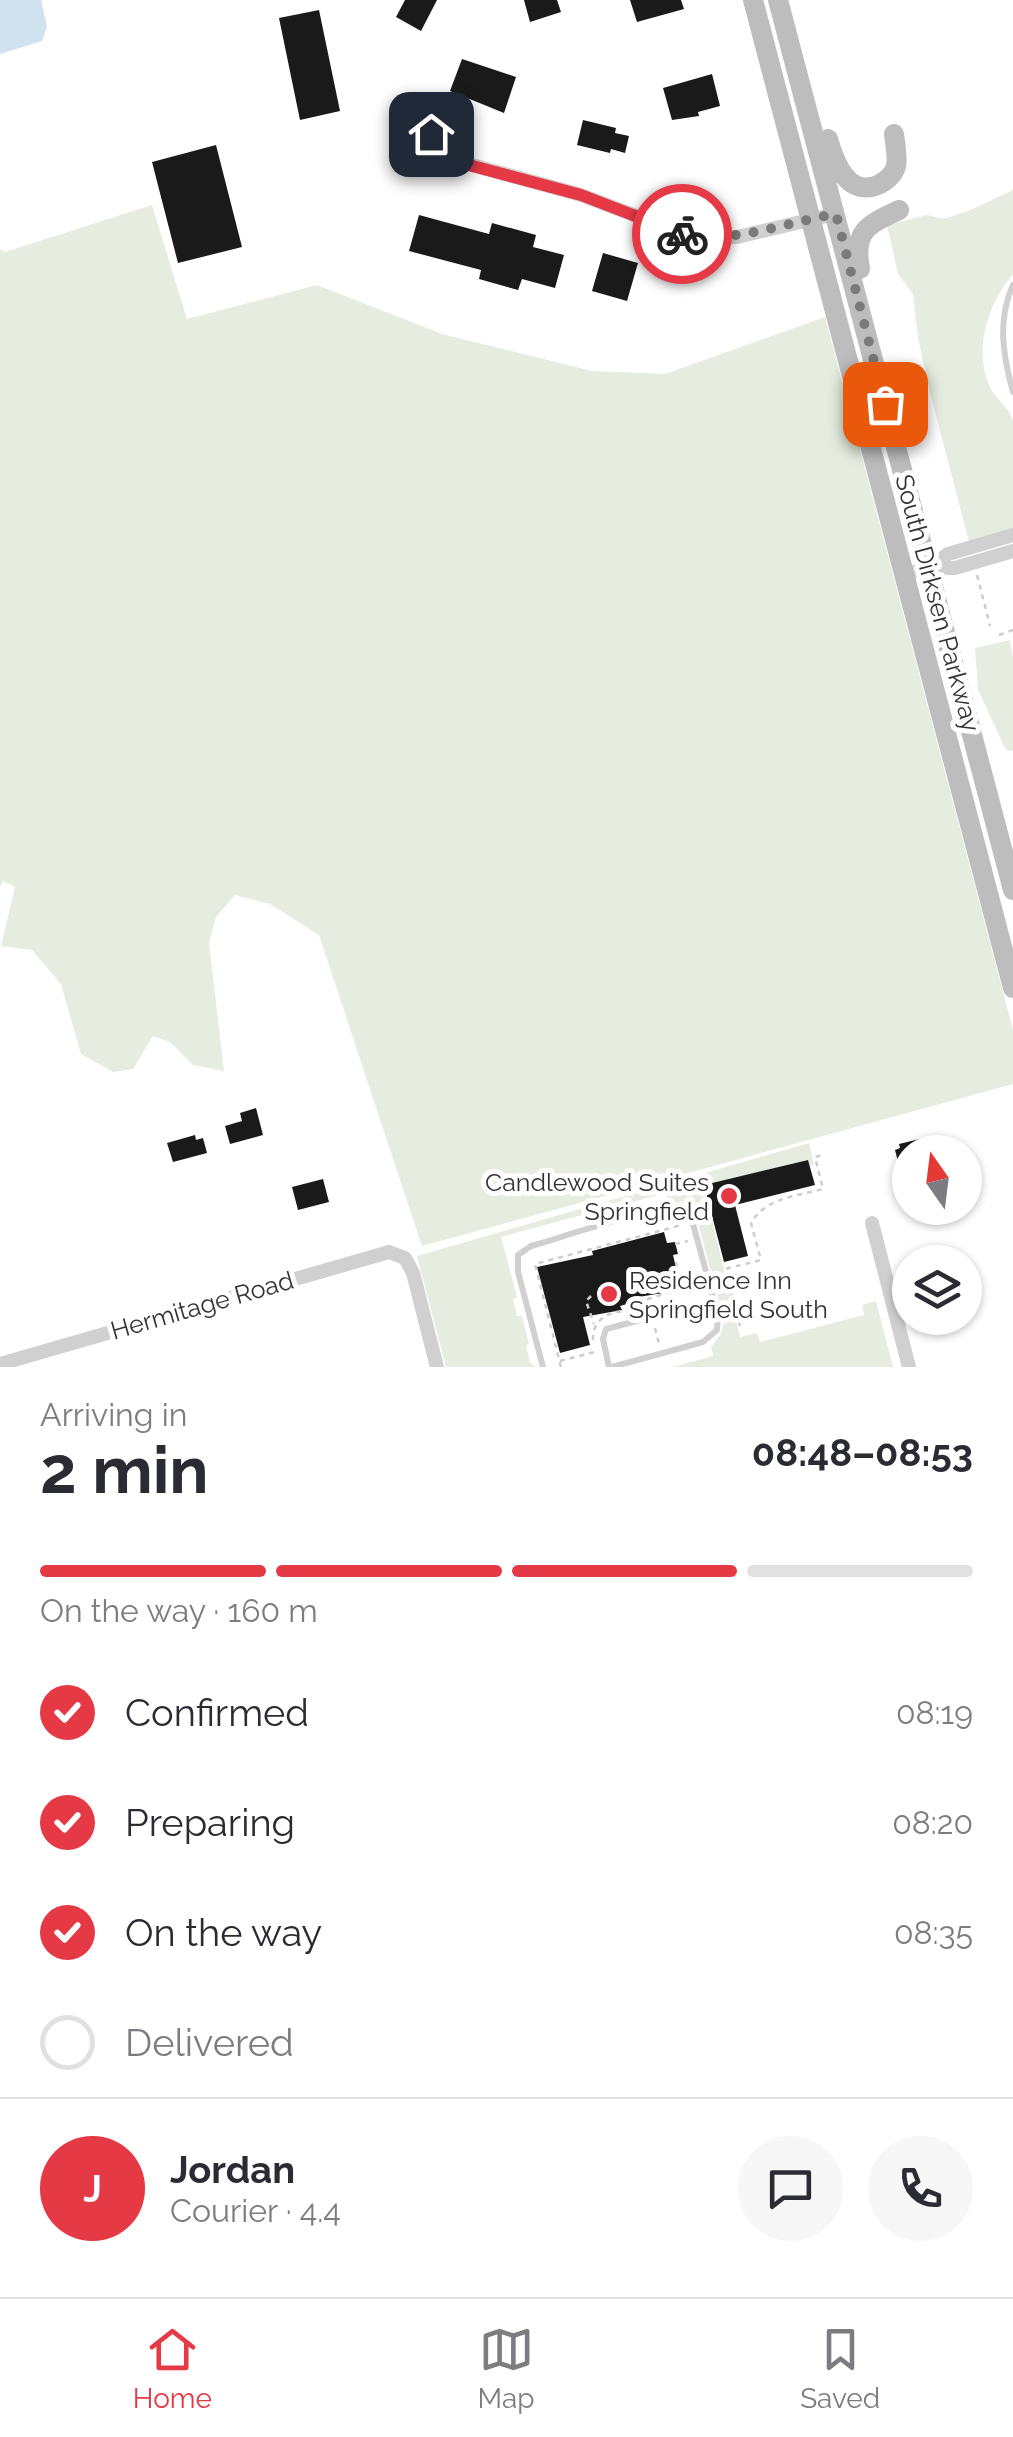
<!DOCTYPE html>
<meta charset="utf-8">
<style>
:root{--surface:#fff;--page:#f7f7f7;--text:#2b2b33;--muted:#7c7c81;--line:#e1e1e2;--accent:#e63946}
body{margin:0;font-family:Raleway,sans-serif;background:var(--page);color:var(--text);height:100vh;display:flex;flex-direction:column;font-size:38px;white-space:nowrap}
*{box-sizing:border-box;margin:0}
p{font-size:32px;color:var(--muted)}
.icon{flex:none;width:55px;height:55px;fill:none;stroke:currentColor;stroke-width:2;stroke-linecap:round;stroke-linejoin:round}
.map{position:relative;height:1367px;overflow:hidden}
.sheet{display:flex;flex-direction:column;background:var(--surface);flex:1}
.sheet>*{flex:none}
.needle{width:65px;rotate:346deg}
.tools{position:absolute;left:892px;top:1135px;display:grid;gap:20px}
.tools a{display:grid;place-items:center;width:90px;height:90px;border-radius:50%;background:var(--surface);box-shadow:0 2px 8px #0004;font-size:50px}
.pin{position:absolute;display:grid;place-items:center;width:85px;height:85px;color:#fff;margin:-42px;border-radius:20px;box-shadow:0 5px 15px #0006}
.courier{position:absolute;display:grid;place-items:center;width:100px;height:100px;margin:-50px;border:8px solid #e63946;border-radius:50%;background:#fff;color:#222;box-shadow:0 2px 12px #0007}
.headline em{font-style:normal;font-weight:700}
.headline div{display:flex;flex-direction:column-reverse}
.headline{display:flex;align-items:center;justify-content:space-between;height:170px;padding:0 40px}
h1{font-size:65px;font-weight:700;line-height:75px}
.bar{display:grid;grid-template-columns:repeat(4,1fr);gap:15px 10px;align-content:center;height:120px;padding:0 40px}
.bar i{height:12px;border-radius:8px;background:var(--line)}
.bar .selected{background:var(--accent)}
.bar p{grid-column:span 4}
.line{display:flex;align-items:center;gap:25px;padding:0 40px;border-top:2px solid var(--line)}
.line div{flex:1}
.round{display:grid;place-items:center;flex:none;width:105px;height:105px;border-radius:52px;background:var(--page)}
ol{padding:0 40px;list-style:none}
li{display:flex;align-items:center;gap:30px;height:110px}
li p{margin-inline-start:auto}
li .icon{padding:10px;border-radius:50%;background:var(--accent);color:#fff;stroke-width:4}
li:last-child{color:var(--muted)}
li i{width:55px;height:55px;border:5px solid var(--line);border-radius:50%}
.tab-bar{display:flex;justify-content:space-around;align-items:center;height:140px;border-top:2px solid var(--line);background:var(--surface);font-size:28px;color:var(--muted)}
.tab-bar a{display:grid;justify-items:center;gap:5px}
.tab-bar .selected{color:var(--accent)}
.map>svg:first-child{display:block}
</style>
<div class="map">
<svg width="1013" height="1367" viewBox="0 0 1013 1367">
<rect width="100%" height="100%" fill="#fff"/>
<path fill="#e6ecdf" d="M1013,190V274C988,303 972,352 991,389C997,400 1010,409 1013,421C1013,445 1013,502 1013,529L969,542L930,392L918,338L913,294L898,274L887,225L927,215L943,219L968,211Z
M152,205L187,319L317,285L442,334L592,371L665,374L825,317L1013,1030V1084L422,1246L319,935L270,904L235,895L216,917L209,943L224,1071L193,1065L170,1042L153,1036L133,1069L113,1072L81,1054L61,984L32,950L1,946L15,887L3,881L0,886V249L5,252Z
M1010,640L1013,659V751L1006,750L978,690L975,648Z
M809,1143L814,1165L810,1166L807,1160L704,1186L740,1337L757,1333L760,1342L864,1315L862,1305L876,1301L893,1367H673L713,1356L711,1347L721,1334L724,1321L697,1219L686,1206L668,1202L665,1193L611,1208V1218L590,1223L585,1214L501,1237L517,1297L513,1299L517,1316H522L529,1344L526,1345L530,1363L536,1367H446L417,1256Z"/>
<path fill="#cfe2ee" d="M0,0H41L47,27L42,41L0,54Z"/>
<path fill="#1a1a1a" d="M405,0H437L421,31L396,17Z
M524,0H557L561,12L530,22Z
M630,0H681L684,9L637,22Z
M319,10L340,111L300,120L279,18Z
M462,59L516,77L504,113L450,91Z
M712,74L720,106L698,112L699,116L672,120L663,88Z
M583,120L616,128L615,133L629,136L625,153L611,149L610,153L577,145Z
M216,145L242,247L178,263L152,162Z
M419,215L489,234L492,223L536,235L533,247L564,255L555,288L522,279L518,290L479,279L481,270L409,251Z
M603,253L638,263L627,301L592,291Z
M256,1108L263,1135L230,1144L225,1126L242,1121L240,1113Z
M195,1135L196,1140L203,1138L207,1153L173,1162L167,1143Z
M924,1138L925,1143L931,1141L934,1152H910V1197H907L895,1150L900,1148L899,1144Z
M808,1160L815,1185L735,1205L748,1256L724,1262L704,1185Z
M323,1179L329,1202L298,1210L292,1187Z
M664,1232L667,1243L675,1242L678,1254L673,1255L678,1276L674,1277L677,1287L662,1290L663,1293L632,1298L634,1302L620,1306L622,1310L583,1317L590,1345L560,1353L537,1267L593,1255L592,1251Z"/>
<g fill="none" stroke-linecap="round" stroke-linejoin="round">
<path stroke="#cdcdcd" stroke-width="2.5" stroke-dasharray="5 5" stroke-linecap="butt" d="M977,575L990,626
M999,635L1013,630
M675,1244L688,1241
M676,1262L680,1290
M591,1296L586,1301L594,1324
M649,1310L648,1299L699,1283
M740,1326L725,1269L761,1260L751,1223C765,1198 797,1196 823,1189L815,1157L823,1155
M655,1328L659,1344
M593,1340C592,1316 615,1309 636,1311
M560,1361L595,1352
M561,1367L535,1264L682,1225"/>
<path stroke="#d0d0d0" stroke-width="6" d="M1013,285C997,320 1003,356 1013,392
M543,1367L518,1272V1255L531,1246C564,1237 655,1204 683,1211L692,1220L718,1316L717,1330L703,1342L612,1367
M609,1367L603,1339L606,1329L713,1301"/>
<path stroke="#d0d0d0" stroke-width="14" d="M431,135L447,154L465,163L581,195L684,234L705,238L737,237L835,214
M929,568L948,554L1013,535
M905,574L929,568H955L1013,551
M872,1223L909,1367
M0,1364L389,1252L405,1258L413,1273L437,1367"/>
<path stroke="#bdbdbd" stroke-width="20" d="M753,0L1013,988
M778,0L1013,890
M828,139C835,163 848,199 880,184C887,180 894,174 896,166C898,157 895,143 894,134
M860,269C853,231 867,225 899,210"/>
</g>
<g fill="none" stroke-linecap="round" stroke-linejoin="round">
<path stroke="#7a7a7a" stroke-width="10" stroke-dasharray="0 18" d="M682,234C735,244 783,223 836,214L885,404"/>
<path stroke="#e63946" stroke-width="12" d="M431,134L446,154L465,164L581,195L682,234"/>
</g>
<g fill="#e63946" stroke="#fff" stroke-width="4">
<circle cx="729" cy="1196" r="10"/>
<circle cx="609" cy="1294" r="10"/>
</g>
<g text-anchor="middle" dominant-baseline="central" stroke-width="10" stroke-linejoin="round" paint-order="stroke">
<g font-size="25" fill="#333" stroke="#fff">
<text transform="translate(938 603) rotate(75)">South Dirksen Parkway</text>
<text transform="translate(202 1305) rotate(-16)">Hermitage Road</text>
</g>
<g font-size="25" fill="#333" stroke="#fff" text-anchor="end">
<text x="709" y="1182">Candlewood Suites<tspan x="709" dy="29">Springfield</tspan></text>
<text x="629" y="1280" text-anchor="start">Residence Inn<tspan x="629" dy="29">Springfield South</tspan></text>
</g>
</g>
</svg>
<div class="tools">
<a><svg class="needle" viewBox="-14 -14 28 28"><path d="M0-13l5 13h-10z" fill="#e53935"/><path d="M0 13l5-13h-10z" fill="#7c7c81"/></svg></a>
<a><svg class="icon" aria-label="layers" viewBox="0 0 24 24"><path d="M12 4l9 5-9 5-9-5zM3 14l9 5 9-5"/></svg></a>
</div>
<div class="pin" style="left:885px;top:404px;background:#ea580c"><svg class="icon" aria-label="bag" viewBox="0 0 24 24"><path d="M5 8h14l-1 12H6zM9 8a3 3 0 0 1 6 0"/></svg></div>
<div class="pin" style="left:431px;top:134px;background:#1f2937"><svg class="icon" aria-label="home" viewBox="0 0 24 24"><path d="M3 11l9-7 9 7M6 9v11h12V9"/></svg></div>
<div class="courier" style="left:682px;top:234px"><svg class="icon" aria-label="bike" viewBox="0 0 24 24"><circle cx="6" cy="16" r="4"/><circle cx="18" cy="16" r="4"/><path d="M6 16l4-8h5l3 8M10 8l3 8H6M13 5h3"/></svg></div>
</div>
<section class="sheet">
<div class="headline"><div><h1>2 min</h1><p>Arriving in</p></div><em>08:48–08:53</em></div>
<div class="bar"><i class="selected"></i><i class="selected"></i><i class="selected"></i><i></i><p>On the way · 160 m</p></div>
<ol>
<li><svg class="icon" aria-label="check" viewBox="0 0 24 24"><path d="M5 12l5 5 9-10"/></svg>Confirmed<p>08:19</p></li>
<li><svg class="icon" aria-label="check" viewBox="0 0 24 24"><path d="M5 12l5 5 9-10"/></svg>Preparing<p>08:20</p></li>
<li><svg class="icon" aria-label="check" viewBox="0 0 24 24"><path d="M5 12l5 5 9-10"/></svg>On the way<p>08:35</p></li>
<li><i></i>Delivered</li>
</ol>
<div class="line" style="height:180px"><b class="round" style="background:var(--accent);color:#fff">J</b><div><b>Jordan</b><p>Courier · 4.4</p></div><a class="round"><svg class="icon" aria-label="chat" viewBox="0 0 24 24"><path d="M4 5h16v11H9l-5 4z"/></svg></a><a class="round"><svg class="icon" aria-label="phone" viewBox="0 0 24 24"><path d="M5 4h4l2 5-3 2q2 4 5 5l2-3 5 2v4C11 20 4 13 5 4z"/></svg></a></div>
</section>
<nav class="tab-bar">
<a class="selected"><svg class="icon" aria-label="home" viewBox="0 0 24 24"><path d="M3 11l9-7 9 7M6 9v11h12V9"/></svg>Home</a>
<a><svg class="icon" aria-label="map" viewBox="0 0 24 24"><path d="M3 6l6-2 6 2 6-2v14l-6 2-6-2-6 2zM9 4v14M15 6v14"/></svg>Map</a>
<a><svg class="icon" aria-label="saved" viewBox="0 0 24 24"><path d="M7 4h10v16l-5-4-5 4z"/></svg>Saved</a>
</nav>
